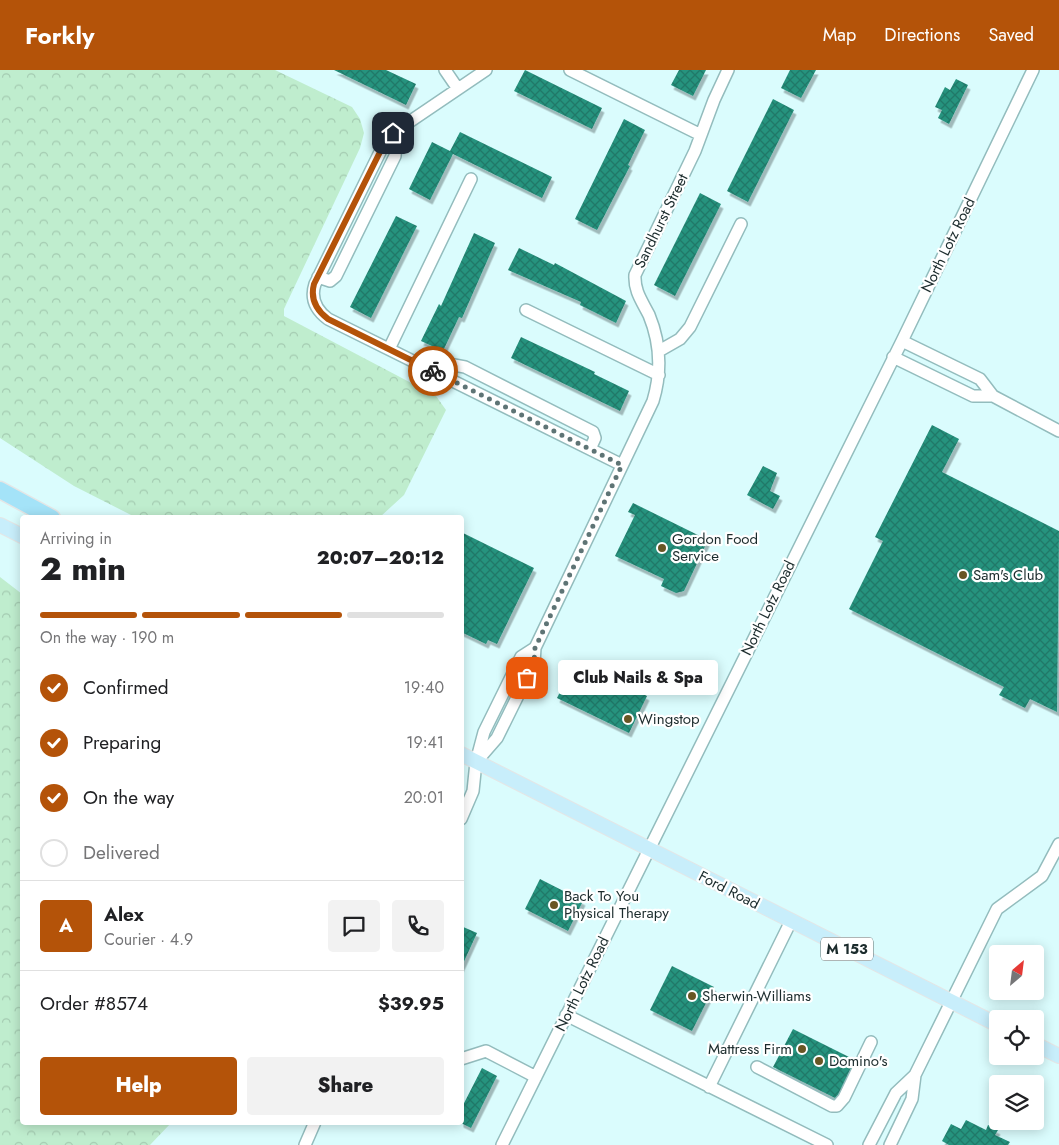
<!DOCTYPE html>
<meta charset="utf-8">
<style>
:root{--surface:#fff;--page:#f2f2f2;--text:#202124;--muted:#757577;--line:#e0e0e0;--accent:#b45309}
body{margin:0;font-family:Jost,sans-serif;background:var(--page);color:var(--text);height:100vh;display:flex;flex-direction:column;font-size:19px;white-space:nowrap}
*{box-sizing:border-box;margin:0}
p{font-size:16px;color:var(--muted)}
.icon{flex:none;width:28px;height:28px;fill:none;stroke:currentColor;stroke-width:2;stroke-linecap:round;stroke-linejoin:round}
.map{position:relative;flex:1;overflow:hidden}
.details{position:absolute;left:20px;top:445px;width:444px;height:610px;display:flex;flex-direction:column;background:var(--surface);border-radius:5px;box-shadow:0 2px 12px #0003}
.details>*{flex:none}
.needle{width:32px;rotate:28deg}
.buttons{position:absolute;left:989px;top:875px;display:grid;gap:10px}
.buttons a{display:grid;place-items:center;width:55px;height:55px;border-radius:5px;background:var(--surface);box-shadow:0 2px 12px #0003;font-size:25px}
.pin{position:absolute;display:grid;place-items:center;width:42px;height:42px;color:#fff;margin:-21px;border-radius:10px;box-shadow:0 2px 8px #0006}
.courier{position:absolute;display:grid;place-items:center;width:50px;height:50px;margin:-25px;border:4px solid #b45309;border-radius:50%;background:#fff;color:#222;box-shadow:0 1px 6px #0007}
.bubble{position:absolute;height:35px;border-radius:5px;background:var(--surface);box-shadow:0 2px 12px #0003;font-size:16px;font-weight:800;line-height:35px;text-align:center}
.summary em{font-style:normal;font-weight:800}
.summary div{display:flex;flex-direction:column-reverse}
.summary{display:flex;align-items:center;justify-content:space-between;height:85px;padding:0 20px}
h1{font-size:32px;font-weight:800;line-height:38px}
.bar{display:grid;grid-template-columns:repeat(4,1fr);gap:8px 5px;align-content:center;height:60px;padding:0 20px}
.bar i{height:6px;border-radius:4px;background:var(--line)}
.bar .active{background:var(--accent)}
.bar p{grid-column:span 4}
.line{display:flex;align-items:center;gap:12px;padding:0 20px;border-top:1px solid var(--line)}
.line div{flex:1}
.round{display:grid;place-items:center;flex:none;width:52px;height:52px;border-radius:5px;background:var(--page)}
ol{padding:0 20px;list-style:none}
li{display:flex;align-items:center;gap:15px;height:55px}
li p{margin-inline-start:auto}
li .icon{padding:5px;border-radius:50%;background:var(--accent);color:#fff;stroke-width:4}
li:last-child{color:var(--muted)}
li i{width:28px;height:28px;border:2px solid var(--line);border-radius:50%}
.action{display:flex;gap:10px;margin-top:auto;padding:10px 20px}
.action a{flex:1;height:58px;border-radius:5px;background:var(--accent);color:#fff;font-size:20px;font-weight:800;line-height:58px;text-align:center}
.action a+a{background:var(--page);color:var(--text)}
header{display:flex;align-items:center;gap:30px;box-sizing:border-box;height:70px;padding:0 25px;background:var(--accent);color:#fff}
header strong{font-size:24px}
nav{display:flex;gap:28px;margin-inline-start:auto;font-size:18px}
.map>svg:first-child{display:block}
</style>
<header>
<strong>Forkly</strong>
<nav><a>Map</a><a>Directions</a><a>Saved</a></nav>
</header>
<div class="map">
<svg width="1059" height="1075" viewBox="0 0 1059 1075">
<defs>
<pattern id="forest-crowns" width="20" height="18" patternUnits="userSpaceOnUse" patternTransform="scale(1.25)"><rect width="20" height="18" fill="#bfedce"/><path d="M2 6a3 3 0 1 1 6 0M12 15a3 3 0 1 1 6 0" fill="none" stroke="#a4cbb1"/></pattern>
<pattern id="building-cross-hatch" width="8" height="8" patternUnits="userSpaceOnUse" patternTransform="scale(1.25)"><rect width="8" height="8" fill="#26937e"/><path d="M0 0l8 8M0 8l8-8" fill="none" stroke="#207867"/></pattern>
<filter id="shadow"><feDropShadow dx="2.5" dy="4.5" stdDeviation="0" flood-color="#0004"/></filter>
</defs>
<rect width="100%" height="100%" fill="#dafcfd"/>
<path fill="url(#forest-crowns)" d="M0,0H275L352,37L360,49L364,63L360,78L284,239V246L436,326L446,340L404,425L380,447H135L74,416L0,368Z
M0,507L22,524V1052L171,1053L150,1075H0Z"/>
<path fill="url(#building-cross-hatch)" filter="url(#shadow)" d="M334,0H386L416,14L406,35Z
M525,0L602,38L592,59L514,21Z
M679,0H706L693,26L671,15Z
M790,0H816L801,28L781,18Z
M956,9L968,15L949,54L938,48L942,40L935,37L945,17L950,20Z
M773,29L794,40L748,132L727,121Z
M624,49L645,60L628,95L630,96L597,160L575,149Z
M460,62L552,107L542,128L453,84L430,130L409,119L432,72L450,81Z
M700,123L721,134L675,226L654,215Z
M396,146L417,156L371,248L350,237Z
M474,163L495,173L462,248L459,247L443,281L421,271L439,234L441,236Z
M519,178L554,195L555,193L626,231L616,253L580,235L581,232L508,200Z
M521,267L595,302L594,304L629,321L620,341L511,288Z
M932,355L959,369L942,402L1059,461L1057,642L1030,629L1025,638L999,625L1004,617L849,539L883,471L875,467Z
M763,396L777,403L770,421L780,426L773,439L747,425Z
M633,433L708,470L684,521L676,523L661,516L664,509L615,486L635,445L628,442Z
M461,462L534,498L497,574L488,570L486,574L461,562Z
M576,590L647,626L629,663L557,628Z
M540,809L583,831L568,861L525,839Z
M461,856L477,863L461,898Z
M672,896L714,917L692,961L650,940Z
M793,959L857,991L837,1029L773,997Z
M482,998L497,1006L471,1058L461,1053V1039Z
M966,1050L986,1060L988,1055L998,1060L995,1065L1010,1072L1008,1075H949L942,1071L951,1054L961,1059Z"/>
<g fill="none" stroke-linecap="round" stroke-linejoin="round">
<defs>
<path id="minor" d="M445,0L458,19
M486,0L393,63L385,72L315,214C310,229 316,240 328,249L622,395
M570,0L701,65
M318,207L330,211L336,206L395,86L396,74L389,68
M526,240L659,305
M389,279L471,109
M659,281L680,269L690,257L741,154
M893,287L973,326H993L980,309L902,271
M446,308L454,295L465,297L593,362L595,368L590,379
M993,326L1059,361
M535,578L521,587L484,662L476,692L497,668L534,593L535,578L653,331C662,301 661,274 649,245C642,231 634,221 635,205L695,81L714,30L728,0
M461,749L473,721L476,692
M566,945L827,1075
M461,989L486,981L536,1007
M757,997L832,1036H837L844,1028L871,972
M709,1017L791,851
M305,1075L315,1052
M502,1075L902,271L1033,0
M869,1075L896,1023L915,1005L997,839L1042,806L1059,774
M890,1075L912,1029L915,1005"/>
<path id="major" d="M0,455L22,466
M461,684L998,955
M1035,974L1059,986"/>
<path id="highway" d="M0,420L52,448"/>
</defs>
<use href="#minor" stroke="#93bcbd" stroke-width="14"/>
<use href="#major" stroke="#e4e6e6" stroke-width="16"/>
<use href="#highway" stroke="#e4e6e6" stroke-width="19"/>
<use href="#minor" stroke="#fff" stroke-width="11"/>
<use href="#major" stroke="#c8eefb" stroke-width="14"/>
<use href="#highway" stroke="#a4e3f8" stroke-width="16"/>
</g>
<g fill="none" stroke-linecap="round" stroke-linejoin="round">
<path stroke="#5e7475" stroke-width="5" stroke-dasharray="0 9" d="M433,301L622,395L535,578L534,593L527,608"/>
<path stroke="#b45309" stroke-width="6" d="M393,63L385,72L314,214C310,229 316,240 328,249L433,301"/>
</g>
<g fill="#685624" stroke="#fff" stroke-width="2">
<circle cx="662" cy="478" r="5"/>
<circle cx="963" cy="505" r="5"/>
<circle cx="628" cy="649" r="5"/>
<circle cx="554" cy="835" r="5"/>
<circle cx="692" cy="926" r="5"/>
<circle cx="802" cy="979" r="5"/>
<circle cx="819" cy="991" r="5"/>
</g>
<g text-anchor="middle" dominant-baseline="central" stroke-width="4.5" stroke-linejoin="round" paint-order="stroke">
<rect fill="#fff" stroke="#5f6b6b" stroke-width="1" x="821" y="867.5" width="52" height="23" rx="4"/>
<g font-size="14" font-weight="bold" fill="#1b2b2c">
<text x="847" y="879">M 153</text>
</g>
<g font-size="15" fill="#1b2b2c" stroke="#fff">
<text transform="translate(661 151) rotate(-64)">Sandhurst Street</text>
<text transform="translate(948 175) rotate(-64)">North Lotz Road</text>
<text transform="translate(768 538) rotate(-64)">North Lotz Road</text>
<text transform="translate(729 820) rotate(27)">Ford Road</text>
<text transform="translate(582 914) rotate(-64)">North Lotz Road</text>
</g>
<g font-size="15" fill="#1b2b2c" stroke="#fff" text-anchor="start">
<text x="672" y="469">Gordon Food<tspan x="672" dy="17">Service</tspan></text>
<text x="973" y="505">Sam's Club</text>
<text x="638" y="649">Wingstop</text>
<text x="564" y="826">Back To You<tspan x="564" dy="17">Physical Therapy</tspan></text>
<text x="702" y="926">Sherwin-Williams</text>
<text x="792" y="979" text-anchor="end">Mattress Firm</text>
<text x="829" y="991">Domino's</text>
</g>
</g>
</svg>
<div class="buttons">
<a><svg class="needle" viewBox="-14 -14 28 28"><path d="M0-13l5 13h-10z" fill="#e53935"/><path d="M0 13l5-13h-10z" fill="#757577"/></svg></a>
<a><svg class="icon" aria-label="locate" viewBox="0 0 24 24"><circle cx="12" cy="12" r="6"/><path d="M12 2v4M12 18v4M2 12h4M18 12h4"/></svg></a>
<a><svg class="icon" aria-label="layers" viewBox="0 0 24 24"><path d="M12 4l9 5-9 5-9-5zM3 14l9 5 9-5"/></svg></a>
</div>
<div class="pin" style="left:527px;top:608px;background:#ea580c"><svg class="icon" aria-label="bag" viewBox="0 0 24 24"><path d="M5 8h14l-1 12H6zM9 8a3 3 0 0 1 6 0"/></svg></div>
<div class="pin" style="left:393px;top:63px;background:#1f2937"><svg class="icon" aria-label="home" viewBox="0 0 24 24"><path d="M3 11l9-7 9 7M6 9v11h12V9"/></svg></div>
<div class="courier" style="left:433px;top:301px"><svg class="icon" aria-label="bike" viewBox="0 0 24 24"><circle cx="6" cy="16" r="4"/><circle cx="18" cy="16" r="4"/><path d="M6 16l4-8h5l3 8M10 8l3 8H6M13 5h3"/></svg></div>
<div class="bubble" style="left:558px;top:590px;width:160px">Club Nails &amp; Spa</div>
<section class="details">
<div class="summary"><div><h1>2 min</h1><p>Arriving in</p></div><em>20:07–20:12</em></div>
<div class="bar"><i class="active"></i><i class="active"></i><i class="active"></i><i></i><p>On the way · 190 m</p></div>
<ol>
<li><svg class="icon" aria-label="check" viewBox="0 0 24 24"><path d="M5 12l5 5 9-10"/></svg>Confirmed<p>19:40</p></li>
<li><svg class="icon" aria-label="check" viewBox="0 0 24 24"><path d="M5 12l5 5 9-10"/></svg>Preparing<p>19:41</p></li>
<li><svg class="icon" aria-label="check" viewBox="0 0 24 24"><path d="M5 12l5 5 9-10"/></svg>On the way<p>20:01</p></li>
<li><i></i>Delivered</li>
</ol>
<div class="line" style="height:90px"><b class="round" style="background:var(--accent);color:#fff">A</b><div><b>Alex</b><p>Courier · 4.9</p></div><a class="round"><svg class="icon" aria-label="chat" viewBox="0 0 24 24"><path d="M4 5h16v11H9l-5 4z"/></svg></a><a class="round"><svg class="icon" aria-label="phone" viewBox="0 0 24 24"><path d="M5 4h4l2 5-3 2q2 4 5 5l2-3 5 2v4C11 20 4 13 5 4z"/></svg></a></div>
<div class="line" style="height:65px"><div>Order #8574</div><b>$39.95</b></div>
<div class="action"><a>Help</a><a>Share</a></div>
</section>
</div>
